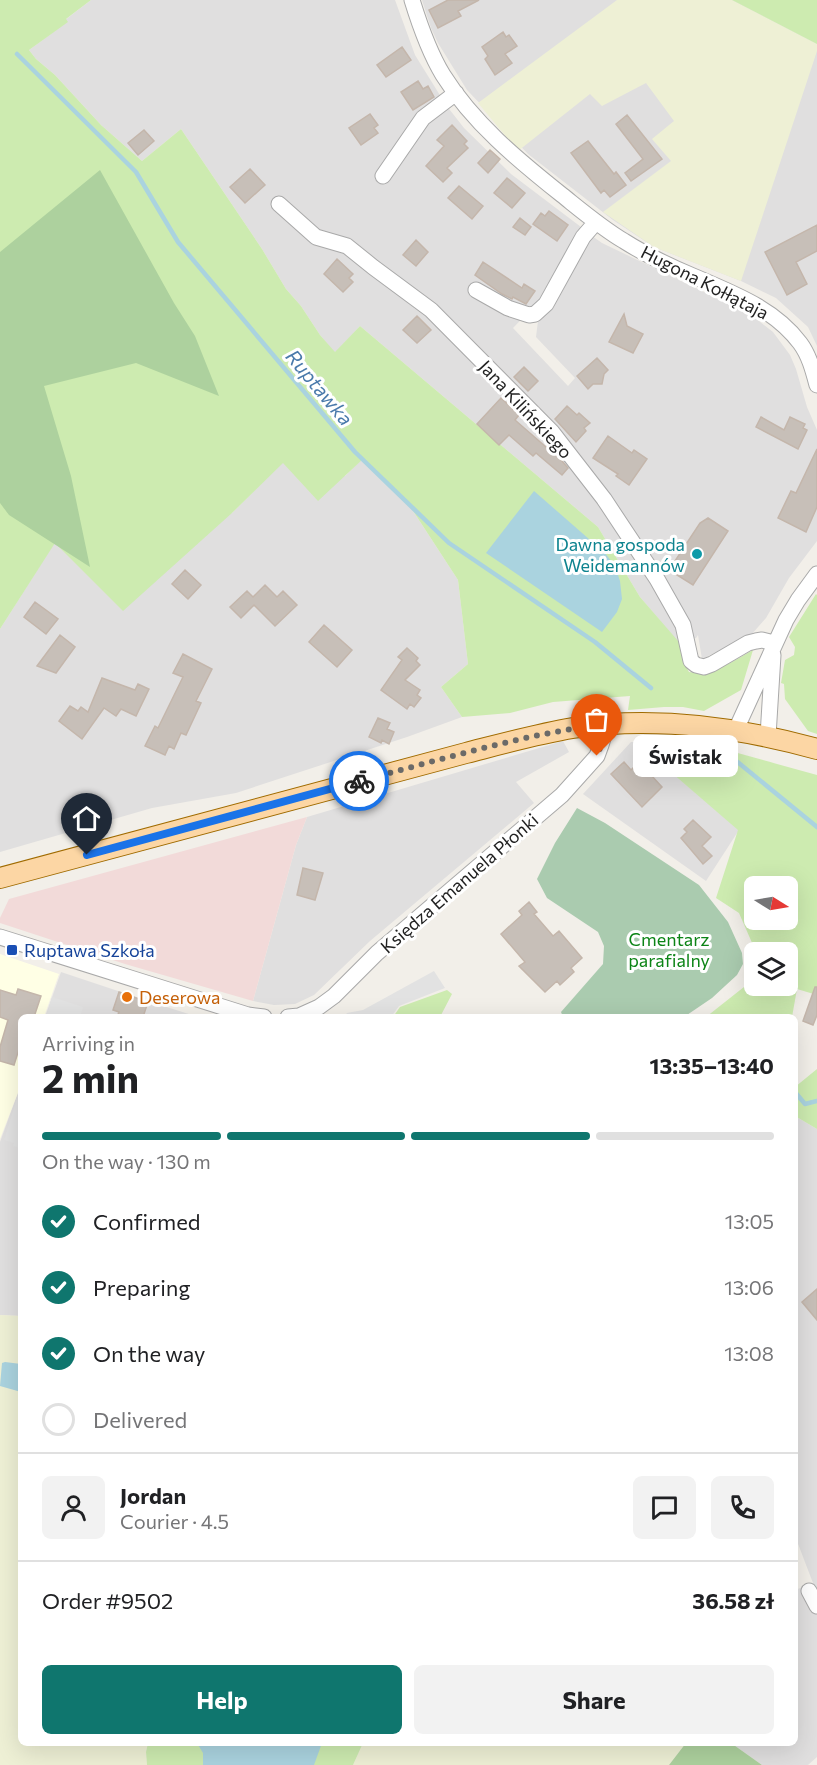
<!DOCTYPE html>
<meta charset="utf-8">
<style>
:root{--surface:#fff;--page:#f2f2f2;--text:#202124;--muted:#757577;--line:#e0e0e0;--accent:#0f766e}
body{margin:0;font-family:Commissioner,sans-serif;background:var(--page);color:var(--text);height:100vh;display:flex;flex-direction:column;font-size:22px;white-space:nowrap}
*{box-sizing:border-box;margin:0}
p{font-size:20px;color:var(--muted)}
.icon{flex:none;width:33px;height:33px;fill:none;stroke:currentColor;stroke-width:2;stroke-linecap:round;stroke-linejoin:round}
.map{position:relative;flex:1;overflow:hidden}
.sheet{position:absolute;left:18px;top:1014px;width:780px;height:732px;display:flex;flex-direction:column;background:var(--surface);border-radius:9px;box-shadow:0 6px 24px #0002}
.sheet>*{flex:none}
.needle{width:39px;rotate:101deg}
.tools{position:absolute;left:744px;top:876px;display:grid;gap:12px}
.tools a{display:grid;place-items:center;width:54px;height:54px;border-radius:9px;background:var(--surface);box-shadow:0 6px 24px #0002;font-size:30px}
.pin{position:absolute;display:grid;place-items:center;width:51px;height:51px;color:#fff;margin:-62px -26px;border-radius:50% 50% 50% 0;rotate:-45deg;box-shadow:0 0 6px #0007}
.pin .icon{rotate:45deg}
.courier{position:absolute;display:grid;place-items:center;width:60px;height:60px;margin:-30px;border:4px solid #1a73e8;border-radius:50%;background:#fff;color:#222;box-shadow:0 2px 8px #0007}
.bubble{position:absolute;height:42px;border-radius:9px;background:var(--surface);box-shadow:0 6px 24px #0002;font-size:20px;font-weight:700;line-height:42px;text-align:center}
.headline em{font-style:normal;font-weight:700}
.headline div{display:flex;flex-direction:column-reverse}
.headline{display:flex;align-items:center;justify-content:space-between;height:102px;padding:0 24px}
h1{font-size:39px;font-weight:700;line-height:45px}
.bar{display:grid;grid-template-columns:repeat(4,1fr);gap:9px 6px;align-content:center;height:72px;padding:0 24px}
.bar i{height:8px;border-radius:4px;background:var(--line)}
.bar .selected{background:var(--accent)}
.bar p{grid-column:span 4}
.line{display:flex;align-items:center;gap:15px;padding:0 24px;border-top:2px solid var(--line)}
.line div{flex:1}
.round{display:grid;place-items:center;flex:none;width:63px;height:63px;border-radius:9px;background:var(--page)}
ol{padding:0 24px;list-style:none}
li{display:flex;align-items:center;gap:18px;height:66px}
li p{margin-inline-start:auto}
li .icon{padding:6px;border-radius:50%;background:var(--accent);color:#fff;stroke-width:4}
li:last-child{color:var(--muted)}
li i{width:33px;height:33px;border:3px solid var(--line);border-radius:50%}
.primary-button{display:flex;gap:12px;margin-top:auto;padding:12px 24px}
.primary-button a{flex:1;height:69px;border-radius:9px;background:var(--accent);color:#fff;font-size:24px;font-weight:700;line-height:69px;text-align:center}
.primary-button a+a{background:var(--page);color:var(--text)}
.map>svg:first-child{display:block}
</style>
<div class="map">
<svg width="817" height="1765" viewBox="0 0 817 1765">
<rect width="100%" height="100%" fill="#f2efe9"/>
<path fill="#e0dfdf" d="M91,0H395L415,55L446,105L464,128L511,174L581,227L546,294L513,328L568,386L575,378L536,337L538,321L556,300L589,238L592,236L602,243L750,314L773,332L790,355L796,369L807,407L817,430V541L789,578L766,618L751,635L702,659L698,635L696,638L679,643L640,597L598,527L360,326L335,353L320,335L301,306L286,289L262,249L181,129L142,161L101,125L55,75L36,59L29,50L67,22L65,20Z
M422,0H732L817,44V346L808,327L776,298L741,281L654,247L613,220L528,154L467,90L438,43L431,28Z
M363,458L404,497L458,580L468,664L441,687L462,717L407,737L236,793L152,808L0,852V629L55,542L232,513L283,462L345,476Z
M563,741L569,752L516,782L534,803L370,941L314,995L295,1004L274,1005L253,1001L296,845L307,817Z
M631,742H636L739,830L706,881L583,794Z
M61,972L151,1002L198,1017H45Z
M21,1084V1316L0,1315V1142Z
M795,1116L817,1129V1757L808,1765H762L731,1743H795V1590L813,1583L795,1536Z"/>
<path fill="#f2dad9" d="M307,817L296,845L253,1001L125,964L0,923V918L9,899Z"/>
<path fill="#ffffe5" d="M0,954L59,974L44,1017H21V1085L0,1139Z"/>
<path fill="#eef0d5" d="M617,0H732L817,44V51L741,281L654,247L603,212L671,161L652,139L674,121L646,83L602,106L590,94L518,151L478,103Z
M0,1315L21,1316V1743H148L146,1752L147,1765H0Z
M363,1743H686L669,1765H353Z"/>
<path fill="#cdebb0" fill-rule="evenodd" d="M0,0H91L66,19L68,22L29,50L36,59L55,75L101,125L142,161L181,129L262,249L286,289L301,306L320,335L335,352L360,326L598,527L640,597L679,642L684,641L686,666L689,672C713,676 733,661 753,650L741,690L704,711L683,707H664L628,710L630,696L553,702L510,713L462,717L441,687L468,664L458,580L404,497L363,459L318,501L283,463L232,513L123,611L55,543L0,629Z
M732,0H817V44Z
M816,594L817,595V734L808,731L785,699L784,684L781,683L785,660L794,655L795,647L789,637Z
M691,741C734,751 775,764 817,775V995L797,989L792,1017H780L772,1014L771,1017H706L749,983L754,960V986H788V952H756L739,913L716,898L738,830L636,742ZM754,886H788V920H754Z
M447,990L452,994L440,1017H393L400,1007Z
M817,1069V1129L795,1116V1087Z
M148,1743H363L353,1765H147L146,1752Z"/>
<path fill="#add19e" d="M100,170L174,303L195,336L219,396L136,363L44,386L71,476L90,567L9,515L0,503V252Z
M686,1743H731L762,1765H669Z"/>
<path fill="#aacbaf" d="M577,808L605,823L699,885L728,922L742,953L743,964L737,975L725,986L712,998L684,1017H563L561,1012L603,964L604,946L598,932L547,898L537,879L555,843Z"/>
<path fill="#e2e2e2" d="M434,971L445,988L399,1006L391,1017H344L347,1013L363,1010Z
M52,997L83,1007L80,1017H46Z
M17,1099L21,1100V1148L13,1146L14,1143L4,1140Z"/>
<path fill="#aad3df" d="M534,491L605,553L615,566L620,581L622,599L617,612L602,632L486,553Z
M5,1362L21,1364V1392L0,1386L2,1363Z
M197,1743H322L314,1765H203V1753Z"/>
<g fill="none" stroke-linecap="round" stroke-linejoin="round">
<path stroke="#aad3df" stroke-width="4.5" d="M17,54L136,172L178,242L355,452L449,543L595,642L651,688
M718,746L817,827
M795,1092L805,1104L817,1101"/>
</g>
<path fill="#c7bfb8" stroke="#c4b6ab" stroke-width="1.5" d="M448,0H479L458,11L461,16L438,28L429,10Z
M503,32L506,37L509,35L517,46L505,54L512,63L495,75L485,59L488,56L482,47Z
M402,47L411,60L386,77L377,65Z
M418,81L423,89L428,86L434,97L413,110L401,92Z
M370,114L378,125L374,128L378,133L361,145L349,128Z
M627,115L662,159L631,181L625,173L643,159L616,124Z
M452,125L467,141L464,144L468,148L447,168L452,173L443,182L426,166L444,146L437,140Z
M144,130L154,141L138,155L128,143Z
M588,141L614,174L616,172L626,185L610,197L604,190L601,193L571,153Z
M490,150L500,159L488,173L478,163Z
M250,169L265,185L245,203L230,187Z
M507,178L525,193L512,208L494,193Z
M459,186L483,206L472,219L448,198Z
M549,211L568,225L557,241L533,224L541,213L545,216Z
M520,218L531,227L525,235L513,227Z
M817,225V251L796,262L807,284L787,295L765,252Z
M416,240L428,252L416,266L403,255Z
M337,259L353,274L349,278L353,282L343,292L324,274Z
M483,262L522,288L524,284L535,291L526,304L513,297L512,299L502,294L475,275Z
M624,314L627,326L643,334L633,353L609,342Z
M417,316L431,330L417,343L403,330Z
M597,358L608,370L604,374L602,384H593L588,389L577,376Z
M524,367L538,381L528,391L514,377Z
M501,398L519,415L515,420L562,461L568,468L562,475L536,453L533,456L509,435L499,445L477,424Z
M567,406L577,415L579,413L590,423L584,428L586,431L576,442L555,419Z
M761,417L784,430L790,417L805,424L803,428L807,430L798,449L756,427Z
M608,436L632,453L634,450L647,459L629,485L616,476L618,474L593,458Z
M817,449V507L806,532L778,518L791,491L796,493Z
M708,518L728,531L693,585L669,570L700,523Z
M185,570L201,585L188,599L172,584Z
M265,585L277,597L283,591L297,605L275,626L254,605L241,618L230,607L247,591L253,597Z
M35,602L58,619L46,634L24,617Z
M324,625L352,650L337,667L309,642Z
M60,635L75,647L64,662L56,673L37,666Z
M407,648L418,658L416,661L420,665L405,680L420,690L417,695L421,698L414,707L410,704L407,709L381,690L402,660L398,657Z
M183,654L212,669L196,701L201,703L186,735L181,733L174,749L169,746L165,755L145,746L155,726L158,728L183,677L173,673Z
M102,678L135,690L138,684L149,689L136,716L121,709L116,716L104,708L82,739L59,721L70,706L78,711L81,707L88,712Z
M378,718L390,723L387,729L394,732L389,744L382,740L381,743L369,737Z
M624,762L631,770L639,762L662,787L642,807L611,774Z
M693,820L711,837L702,846L712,856L703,864L681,838L687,832L684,829Z
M303,868L323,873L315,900L297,895Z
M529,902L537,912L534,914L553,936L559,931L582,958L571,968L574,972L560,985L557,981L545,992L519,966L525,962L501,934L522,915L519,911Z
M815,987H817V1015L813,1025L803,1021Z
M18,989L41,996L34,1017H21V1043L14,1065L0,1061V1047L8,1020L0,1017V990L16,995Z
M119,992L148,1002L143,1017H117L119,1012L113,1010Z
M817,1289V1320L802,1302Z"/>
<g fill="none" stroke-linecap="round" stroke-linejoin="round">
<defs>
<path id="minor" d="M412,0C420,26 429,52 443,75C473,123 518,160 562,195C582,211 602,228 624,241C646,255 669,266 693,276C732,293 774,308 800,343C809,355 813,370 817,385
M383,176L423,118L456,93
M279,204L316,237L347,246L373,267L431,310L552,432L604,499L657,579L683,625L691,661L696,665L704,667L712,664L748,643L756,641L762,640L774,643
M476,290L508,308L529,315L535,314L546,304L583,237L596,222
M737,731L739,723L786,620L798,600L817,574
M768,736L773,655
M0,937L248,1015L264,1017
M288,1017L299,1016L319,1007L334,996L377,953L562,795L597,756L601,745L607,725
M809,1591L817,1606"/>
<path id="major" d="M0,878L466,753C501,744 537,734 573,728C655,716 738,727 817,749"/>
</defs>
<use href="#minor" stroke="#a9a9a9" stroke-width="17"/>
<use href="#major" stroke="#a06b00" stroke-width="22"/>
<use href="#minor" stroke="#fff" stroke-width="15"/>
<use href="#major" stroke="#fcd6a4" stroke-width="20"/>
</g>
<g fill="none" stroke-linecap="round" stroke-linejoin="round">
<path stroke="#6b6a68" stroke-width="6" stroke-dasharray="0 10.8" d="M359,781C441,760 522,734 607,724L601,745L597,756"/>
<path stroke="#1a73e8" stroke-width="8" d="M87,855L359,781"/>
</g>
<circle fill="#0f9aa8" stroke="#fff" stroke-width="2" cx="697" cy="554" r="6"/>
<rect fill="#1a4fb4" stroke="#fff" stroke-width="2" x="6" y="944" width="12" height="12" rx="3"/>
<circle fill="#e8710a" stroke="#fff" stroke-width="2" cx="127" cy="997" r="6"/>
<g text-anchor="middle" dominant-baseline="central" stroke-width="6" stroke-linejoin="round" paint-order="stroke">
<g font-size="18" fill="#222" stroke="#fff">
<text transform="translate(705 282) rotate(27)">Hugona Kołłątaja</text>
<text transform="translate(526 409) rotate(47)">Jana Kilińskiego</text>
<text transform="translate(459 883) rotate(-41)">Księdza Emanuela Płonki</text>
</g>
<g font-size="18" fill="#0d838f" stroke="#fff" text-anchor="end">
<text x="685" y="544">Dawna gospoda<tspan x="685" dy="21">Weidemannów</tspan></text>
</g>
<g font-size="18" fill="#0c8416" stroke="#fff">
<text x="669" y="939">Cmentarz<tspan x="669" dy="21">parafialny</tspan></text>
</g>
<g font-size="18" fill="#164399" stroke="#fff" text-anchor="start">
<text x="24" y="950">Ruptawa Szkoła</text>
</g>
<g font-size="18" fill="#c56008" stroke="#fff" text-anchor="start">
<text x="139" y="997">Deserowa</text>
</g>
<g font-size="20" font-style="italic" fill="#4a7aab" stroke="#fff">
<text transform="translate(320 387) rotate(50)">Ruptawka</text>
</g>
</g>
</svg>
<div class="tools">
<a><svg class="needle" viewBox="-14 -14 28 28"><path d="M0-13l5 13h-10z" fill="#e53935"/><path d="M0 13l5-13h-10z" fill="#757577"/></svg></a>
<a><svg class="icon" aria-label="layers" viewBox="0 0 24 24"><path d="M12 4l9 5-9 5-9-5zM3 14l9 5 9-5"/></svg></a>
</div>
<div class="pin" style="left:597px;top:756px;background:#ea580c"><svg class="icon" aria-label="bag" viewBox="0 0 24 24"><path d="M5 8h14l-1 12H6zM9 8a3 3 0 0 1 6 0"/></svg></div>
<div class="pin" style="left:87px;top:855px;background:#1f2937"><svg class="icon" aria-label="home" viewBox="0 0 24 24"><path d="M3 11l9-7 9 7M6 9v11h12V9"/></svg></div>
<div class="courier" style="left:359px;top:781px"><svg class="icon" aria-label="bike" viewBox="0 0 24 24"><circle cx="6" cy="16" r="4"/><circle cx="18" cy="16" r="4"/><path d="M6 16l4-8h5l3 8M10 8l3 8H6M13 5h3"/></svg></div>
<div class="bubble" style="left:633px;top:735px;width:105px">Świstak</div>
<section class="sheet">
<div class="headline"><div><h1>2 min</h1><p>Arriving in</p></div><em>13:35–13:40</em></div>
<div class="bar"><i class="selected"></i><i class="selected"></i><i class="selected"></i><i></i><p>On the way · 130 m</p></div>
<ol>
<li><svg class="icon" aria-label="check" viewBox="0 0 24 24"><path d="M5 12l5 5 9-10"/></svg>Confirmed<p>13:05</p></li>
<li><svg class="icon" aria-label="check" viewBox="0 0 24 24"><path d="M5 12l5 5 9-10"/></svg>Preparing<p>13:06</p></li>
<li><svg class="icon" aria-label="check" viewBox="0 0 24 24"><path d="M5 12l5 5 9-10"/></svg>On the way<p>13:08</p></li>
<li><i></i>Delivered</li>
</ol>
<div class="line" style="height:108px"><a class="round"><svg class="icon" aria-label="person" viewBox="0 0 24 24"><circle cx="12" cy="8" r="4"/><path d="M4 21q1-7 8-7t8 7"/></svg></a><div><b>Jordan</b><p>Courier · 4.5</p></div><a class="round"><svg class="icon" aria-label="chat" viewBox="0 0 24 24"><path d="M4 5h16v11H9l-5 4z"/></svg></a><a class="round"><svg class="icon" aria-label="phone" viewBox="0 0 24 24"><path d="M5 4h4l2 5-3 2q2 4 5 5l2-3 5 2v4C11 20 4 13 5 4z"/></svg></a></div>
<div class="line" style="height:78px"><div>Order #9502</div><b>36.58 zł</b></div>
<div class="primary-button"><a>Help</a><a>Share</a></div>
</section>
</div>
